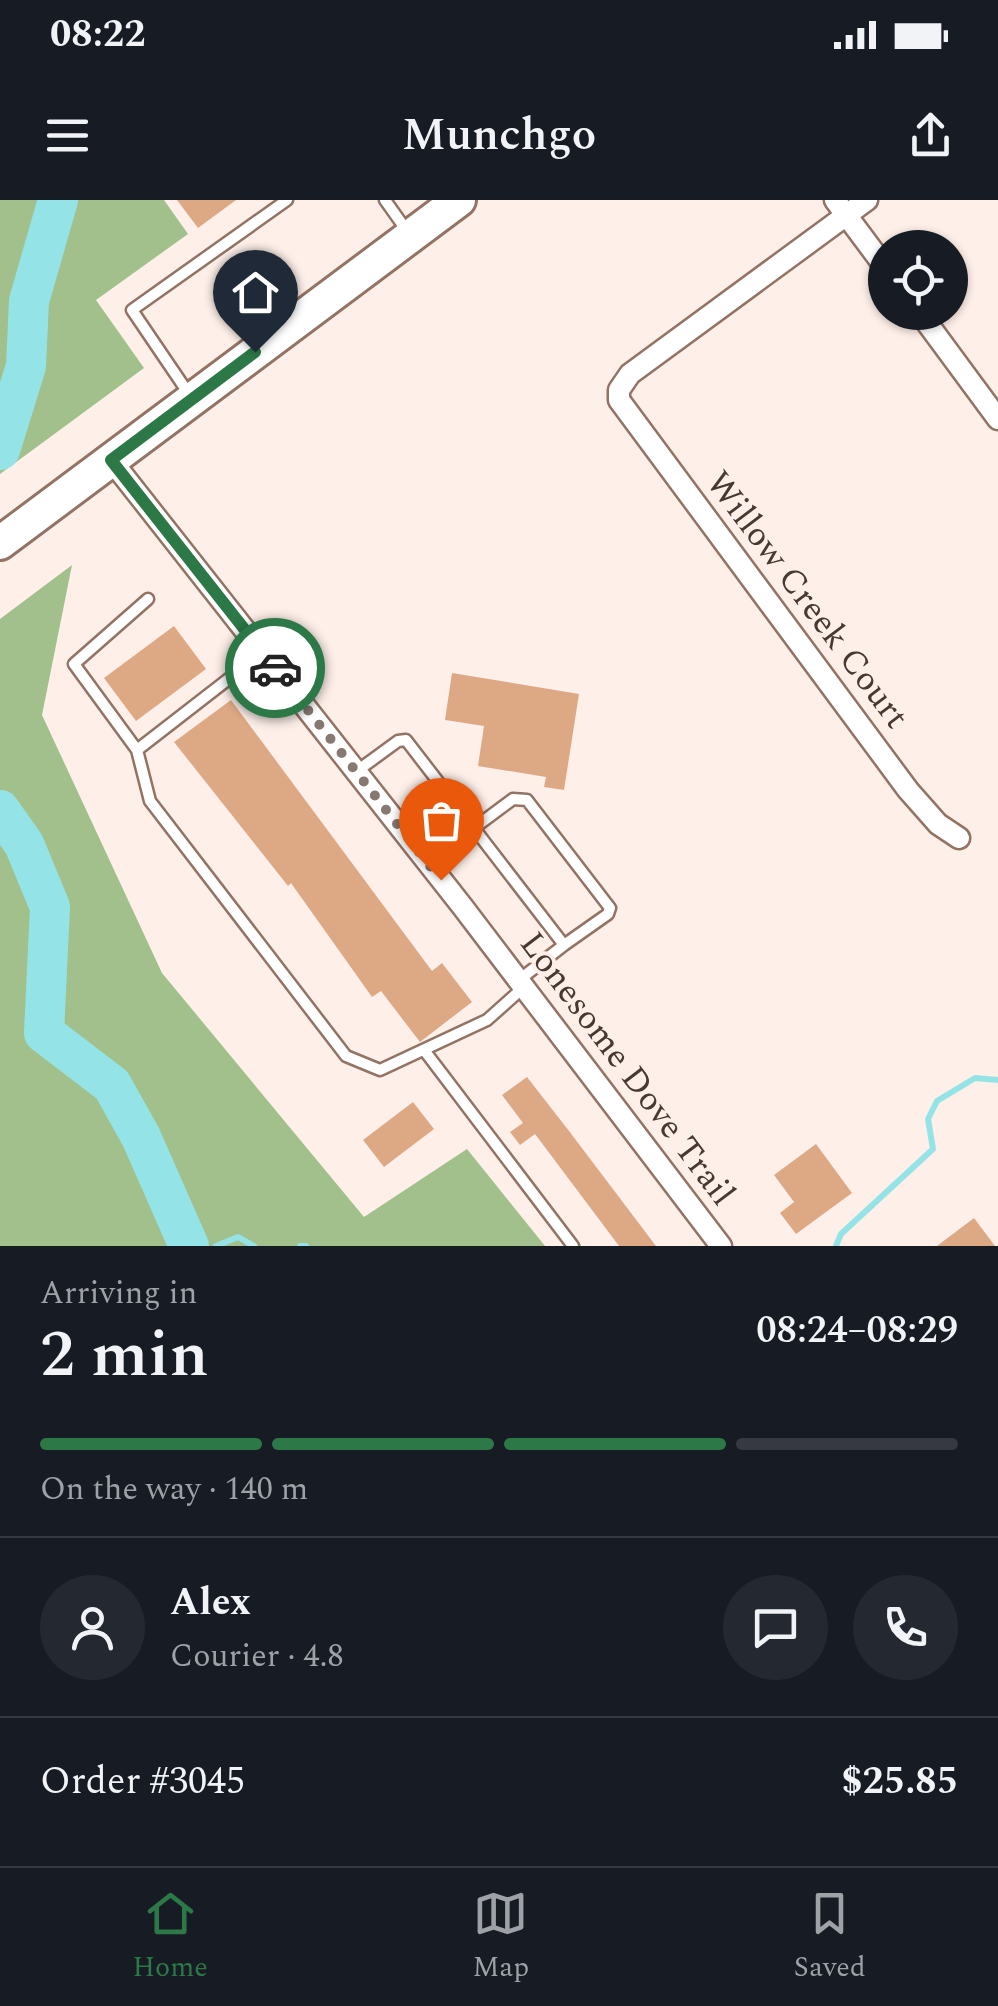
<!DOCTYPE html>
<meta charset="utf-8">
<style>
:root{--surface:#171b24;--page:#242831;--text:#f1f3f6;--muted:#9ea1a6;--line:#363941;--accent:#2c7847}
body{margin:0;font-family:Spectral,serif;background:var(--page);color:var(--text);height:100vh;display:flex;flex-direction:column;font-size:38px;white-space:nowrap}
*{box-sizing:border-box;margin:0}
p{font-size:32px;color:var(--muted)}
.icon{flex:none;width:55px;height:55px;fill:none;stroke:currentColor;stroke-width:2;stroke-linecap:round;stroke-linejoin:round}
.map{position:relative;height:1046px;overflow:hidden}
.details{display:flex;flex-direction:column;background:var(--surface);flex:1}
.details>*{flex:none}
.tools{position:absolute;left:868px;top:30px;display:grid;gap:20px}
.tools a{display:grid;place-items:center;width:100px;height:100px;border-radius:50%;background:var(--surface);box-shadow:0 2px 8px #0004;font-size:50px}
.pin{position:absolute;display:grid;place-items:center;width:85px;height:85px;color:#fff;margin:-102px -42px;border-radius:50% 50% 50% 0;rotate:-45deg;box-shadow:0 0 10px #0007}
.pin .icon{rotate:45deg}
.courier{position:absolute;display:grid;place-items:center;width:100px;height:100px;margin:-50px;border:8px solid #2c7847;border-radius:50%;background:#fff;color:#222;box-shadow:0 2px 12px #0007}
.head em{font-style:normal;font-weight:600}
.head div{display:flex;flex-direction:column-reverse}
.head{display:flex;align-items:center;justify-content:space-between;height:170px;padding:0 40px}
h1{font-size:65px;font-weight:600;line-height:75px}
.bar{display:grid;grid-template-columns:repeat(4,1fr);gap:15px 10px;align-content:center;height:120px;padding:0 40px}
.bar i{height:12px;border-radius:8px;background:var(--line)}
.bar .current{background:var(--accent)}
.bar p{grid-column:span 4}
.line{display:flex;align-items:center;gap:25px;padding:0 40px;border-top:2px solid var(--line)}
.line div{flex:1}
.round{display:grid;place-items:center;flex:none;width:105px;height:105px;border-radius:52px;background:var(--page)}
.status{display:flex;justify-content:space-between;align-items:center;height:70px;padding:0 50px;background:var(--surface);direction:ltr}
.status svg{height:28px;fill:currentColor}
header{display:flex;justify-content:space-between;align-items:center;height:130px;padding:0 40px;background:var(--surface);font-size:45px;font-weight:600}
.dock{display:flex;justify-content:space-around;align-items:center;height:140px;border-top:2px solid var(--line);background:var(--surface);font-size:28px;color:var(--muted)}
.dock a{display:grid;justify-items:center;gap:5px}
.dock .current{color:var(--accent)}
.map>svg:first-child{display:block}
</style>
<div class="status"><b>08:22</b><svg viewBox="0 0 49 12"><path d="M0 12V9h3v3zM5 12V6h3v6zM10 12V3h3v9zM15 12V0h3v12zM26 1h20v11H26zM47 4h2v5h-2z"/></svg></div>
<header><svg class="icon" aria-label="menu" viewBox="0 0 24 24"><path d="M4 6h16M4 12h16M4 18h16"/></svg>Munchgo<svg class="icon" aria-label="share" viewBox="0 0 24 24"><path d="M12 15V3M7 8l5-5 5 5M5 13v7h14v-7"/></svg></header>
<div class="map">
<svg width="998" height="1046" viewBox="0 0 998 1046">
<rect width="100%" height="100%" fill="#feefe9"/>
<path fill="#a1c08c" d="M0,0H164L188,34L96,100L144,168L0,274Z
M72,365L42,515L162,773L364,1017L467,949L545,1046H0V419Z"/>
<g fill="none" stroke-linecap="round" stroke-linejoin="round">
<path stroke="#94e4e7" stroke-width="6" d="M216,1046L238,1037L254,1046
M300,1046H306
M836,1046L841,1034L933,949L928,919L937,901L975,878L998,880"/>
<path stroke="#94e4e7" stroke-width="40" d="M0,250L26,166L29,101L58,0
M0,610L24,644L50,707L44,833L112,885L141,937L189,1046"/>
</g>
<path fill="#dda985" d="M177,0H236L198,28Z
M174,426L206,469L136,521L104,478Z
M452,473L579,494L564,590L544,587L546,577L478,566L484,526L445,520Z
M231,500L432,771L442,763L472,802L420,842L381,791L372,797L291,683L288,686L174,542Z
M527,877L569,931L656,1046H619L535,934L520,945L510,932L523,923L502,895Z
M413,902L434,929L384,967L363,940Z
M816,944L852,993L796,1034L780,1013L794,1002L774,975Z
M974,1018L995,1046H937Z"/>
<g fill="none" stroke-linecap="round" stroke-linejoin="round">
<defs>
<path id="lane" d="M385,0L407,31
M191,197L132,110L287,0
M148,399L74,464L137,550L262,453
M137,550L150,601L346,856L380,870L487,820L524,787
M357,571L398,541L406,540L564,745L519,780
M474,628L513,599L527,600L610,708L608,714L564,745
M424,850L573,1046"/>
<path id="street" d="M835,0L885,67
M867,0L630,174L619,190V200L908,590L938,624L959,638
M919,112L998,219
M111,260L462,706L721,1046"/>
<path id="primary" d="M0,343L459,0"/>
</defs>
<use href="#lane" stroke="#927364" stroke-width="15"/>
<use href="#street" stroke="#927364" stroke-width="25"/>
<use href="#primary" stroke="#927364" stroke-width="38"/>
<use href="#lane" stroke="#fff" stroke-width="10"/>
<use href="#street" stroke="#fff" stroke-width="20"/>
<use href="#primary" stroke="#fff" stroke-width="32"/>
</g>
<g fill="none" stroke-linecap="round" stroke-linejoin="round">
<path stroke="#877972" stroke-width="10" stroke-dasharray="0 18" d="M275,468L441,680"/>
<path stroke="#2c7847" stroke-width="12" d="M255,152L111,260L275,468"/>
</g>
<g text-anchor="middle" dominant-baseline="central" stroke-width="8" stroke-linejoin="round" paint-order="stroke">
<g font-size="35" fill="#473932" stroke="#feefe9">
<text transform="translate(807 400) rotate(53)">Willow Creek Court</text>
<text transform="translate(627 869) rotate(53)">Lonesome Dove Trail</text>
</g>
</g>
</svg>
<div class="tools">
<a><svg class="icon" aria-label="locate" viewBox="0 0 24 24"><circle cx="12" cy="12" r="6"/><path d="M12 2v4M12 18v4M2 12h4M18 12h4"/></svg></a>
</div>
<div class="pin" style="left:441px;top:680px;background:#ea580c"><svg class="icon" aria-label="bag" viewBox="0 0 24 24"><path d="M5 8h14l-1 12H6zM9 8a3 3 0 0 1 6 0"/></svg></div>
<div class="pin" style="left:255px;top:152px;background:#1f2937"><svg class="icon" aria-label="home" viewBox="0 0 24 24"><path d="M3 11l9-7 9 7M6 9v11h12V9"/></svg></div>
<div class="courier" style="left:275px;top:468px"><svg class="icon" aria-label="car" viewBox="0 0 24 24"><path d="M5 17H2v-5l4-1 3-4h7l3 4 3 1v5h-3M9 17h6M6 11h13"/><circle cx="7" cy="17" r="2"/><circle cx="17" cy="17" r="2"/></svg></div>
</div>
<section class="details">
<div class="head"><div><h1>2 min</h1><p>Arriving in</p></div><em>08:24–08:29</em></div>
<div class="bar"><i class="current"></i><i class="current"></i><i class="current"></i><i></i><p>On the way · 140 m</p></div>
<div class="line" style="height:180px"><a class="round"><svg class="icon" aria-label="person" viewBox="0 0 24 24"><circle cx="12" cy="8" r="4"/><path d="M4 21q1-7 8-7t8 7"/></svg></a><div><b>Alex</b><p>Courier · 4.8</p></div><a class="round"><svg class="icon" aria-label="chat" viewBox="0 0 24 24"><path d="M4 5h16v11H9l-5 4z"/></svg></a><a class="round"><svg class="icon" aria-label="phone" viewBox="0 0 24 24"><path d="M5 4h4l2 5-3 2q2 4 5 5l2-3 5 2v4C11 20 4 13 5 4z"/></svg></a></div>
<div class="line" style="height:130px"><div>Order #3045</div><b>$25.85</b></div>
</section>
<nav class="dock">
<a class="current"><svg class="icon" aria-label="home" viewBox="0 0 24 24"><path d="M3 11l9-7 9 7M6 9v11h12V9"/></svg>Home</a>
<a><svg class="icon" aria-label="map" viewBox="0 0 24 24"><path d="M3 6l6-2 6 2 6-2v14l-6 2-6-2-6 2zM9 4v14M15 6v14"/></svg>Map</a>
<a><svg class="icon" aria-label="saved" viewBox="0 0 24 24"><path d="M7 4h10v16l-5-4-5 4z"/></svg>Saved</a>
</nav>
